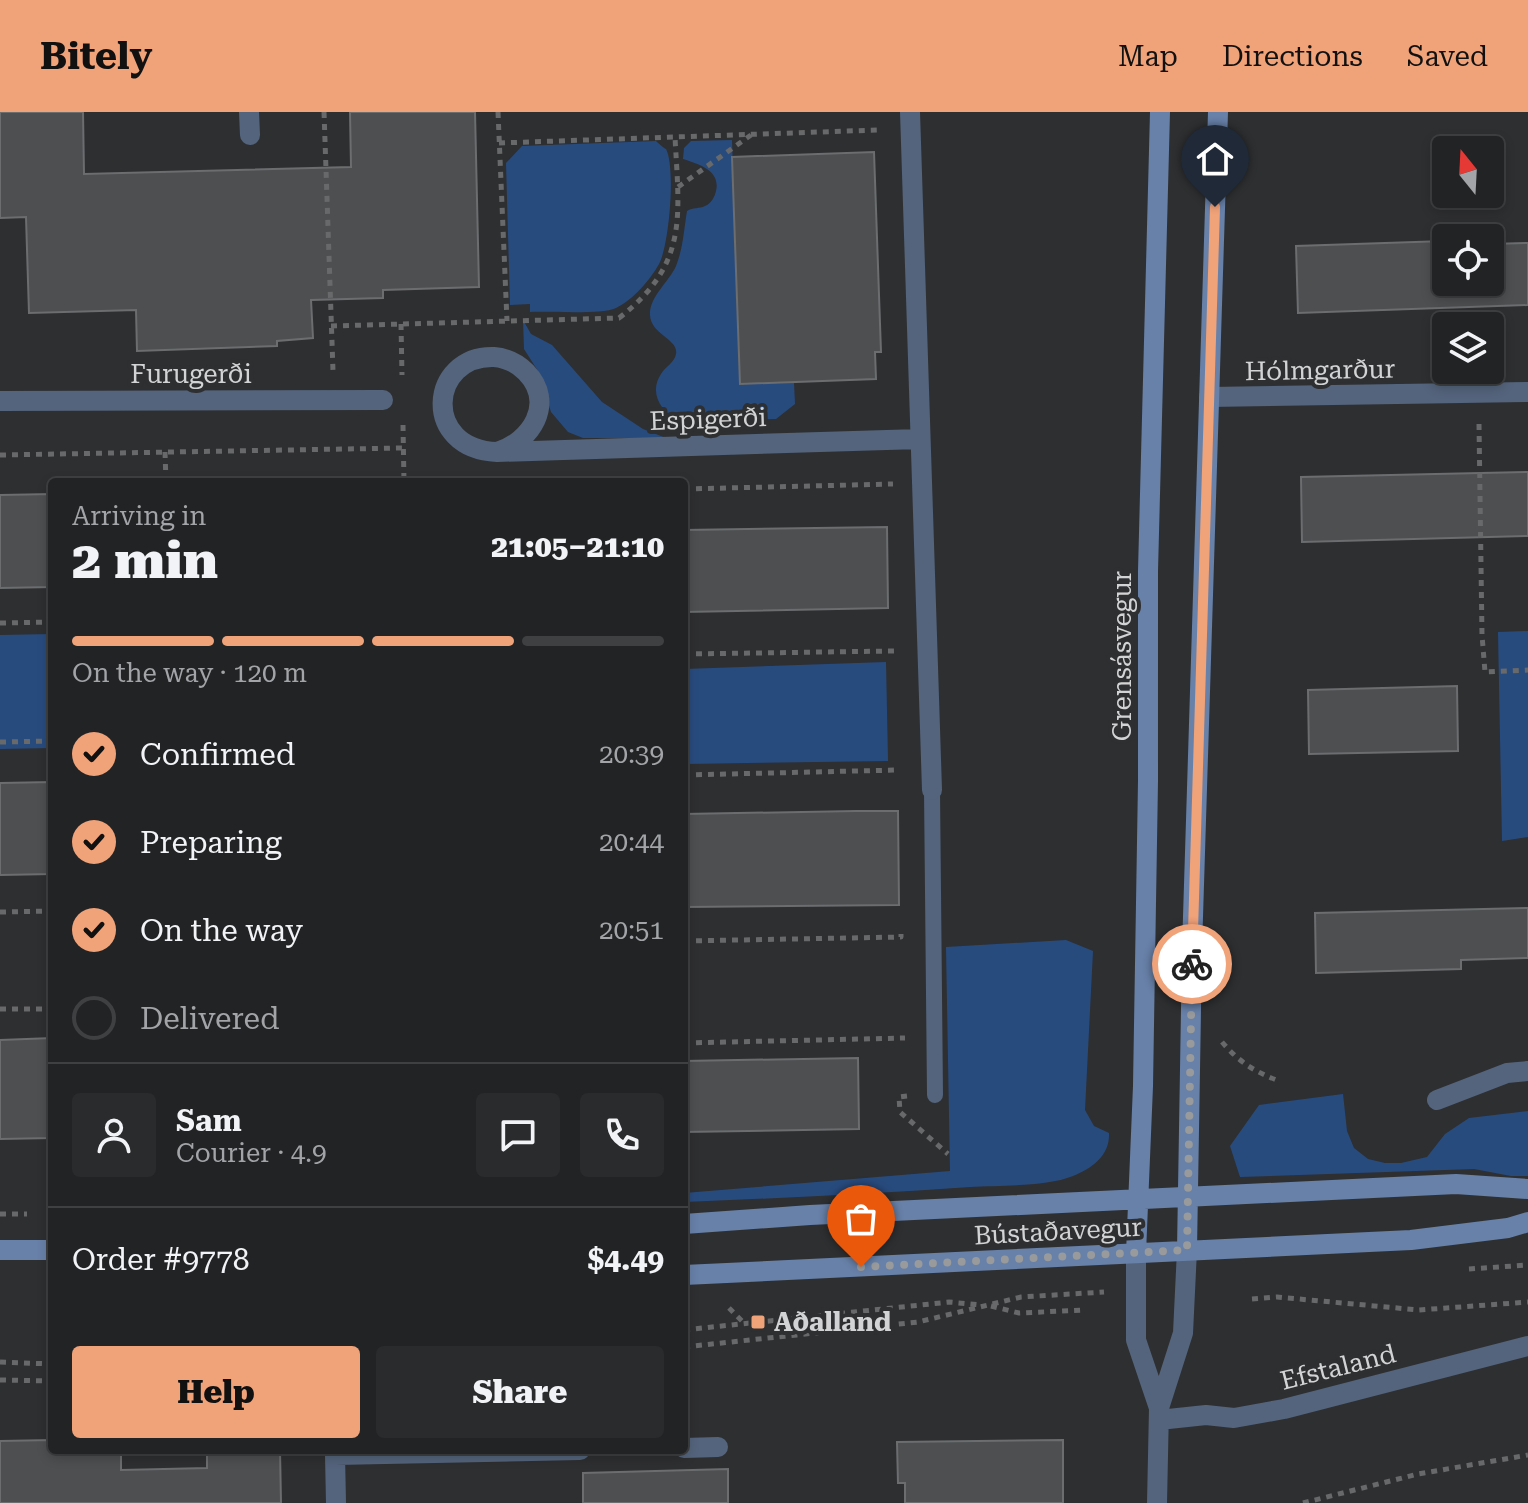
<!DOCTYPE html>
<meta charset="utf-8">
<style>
:root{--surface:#222325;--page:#2a2b2d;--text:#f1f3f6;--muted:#a2a4a7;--line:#3f4042;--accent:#f0a279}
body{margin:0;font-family:"Roboto Serif",serif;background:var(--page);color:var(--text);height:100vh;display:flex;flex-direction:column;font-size:30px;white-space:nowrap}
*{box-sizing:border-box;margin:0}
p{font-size:26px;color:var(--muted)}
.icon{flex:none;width:44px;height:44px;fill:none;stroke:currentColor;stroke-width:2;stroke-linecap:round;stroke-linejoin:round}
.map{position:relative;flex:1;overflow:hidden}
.panel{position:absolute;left:48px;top:366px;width:640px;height:976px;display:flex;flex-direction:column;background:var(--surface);border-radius:8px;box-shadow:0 4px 12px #0003,0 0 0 2px var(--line)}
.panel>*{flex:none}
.needle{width:52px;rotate:342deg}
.controls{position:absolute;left:1432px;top:24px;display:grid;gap:16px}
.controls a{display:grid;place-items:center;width:72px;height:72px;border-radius:8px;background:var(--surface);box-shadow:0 4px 12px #0003,0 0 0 2px var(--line);font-size:40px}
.pin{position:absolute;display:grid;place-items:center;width:68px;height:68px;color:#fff;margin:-82px -34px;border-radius:50% 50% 50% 0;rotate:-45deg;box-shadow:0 0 8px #0007}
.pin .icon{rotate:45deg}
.courier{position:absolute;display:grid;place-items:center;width:80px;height:80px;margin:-40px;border:6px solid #f0a279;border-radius:50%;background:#fff;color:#222;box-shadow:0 2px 10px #0007}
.headline em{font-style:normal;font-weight:800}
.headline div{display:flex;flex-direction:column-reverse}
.headline{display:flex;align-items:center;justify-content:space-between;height:136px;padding:0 24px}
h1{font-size:52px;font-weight:800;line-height:60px}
.bar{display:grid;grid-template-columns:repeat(4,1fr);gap:12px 8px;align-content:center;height:96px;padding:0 24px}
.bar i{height:10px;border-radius:6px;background:var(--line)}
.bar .selected{background:var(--accent)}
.bar p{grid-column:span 4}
.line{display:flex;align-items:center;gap:20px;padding:0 24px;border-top:2px solid var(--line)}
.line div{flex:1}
.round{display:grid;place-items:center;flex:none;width:84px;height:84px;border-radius:8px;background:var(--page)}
ol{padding:0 24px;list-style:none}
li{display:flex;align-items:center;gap:24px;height:88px}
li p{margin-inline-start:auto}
li .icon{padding:8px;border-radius:50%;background:var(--accent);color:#111;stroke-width:4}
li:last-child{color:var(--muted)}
li i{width:44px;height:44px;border:4px solid var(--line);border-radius:50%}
.cta{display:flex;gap:16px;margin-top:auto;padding:16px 24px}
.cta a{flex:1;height:92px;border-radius:8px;background:var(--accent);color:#111;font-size:32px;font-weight:800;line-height:92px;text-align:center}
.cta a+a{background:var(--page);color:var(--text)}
header{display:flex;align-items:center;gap:48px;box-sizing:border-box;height:112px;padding:0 40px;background:var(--accent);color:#111}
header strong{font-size:38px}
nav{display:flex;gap:44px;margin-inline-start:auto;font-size:28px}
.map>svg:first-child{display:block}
</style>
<header>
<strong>Bitely</strong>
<nav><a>Map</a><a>Directions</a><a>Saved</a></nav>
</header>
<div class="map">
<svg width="1528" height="1391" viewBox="0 0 1528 1391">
<rect width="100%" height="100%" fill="#2e2f31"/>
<path fill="#284b7e" d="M732,28L740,272L794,271L795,292L776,307L678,308C660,299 649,280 661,262C665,255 675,250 676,242C679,227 651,223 650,203C649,185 669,170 676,154C683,137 684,117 687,99C693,95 699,97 705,94C711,92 715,84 716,79C721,58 698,52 683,47L684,36L691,29Z
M656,29C657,30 665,37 666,37C676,56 669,134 659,152C650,168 633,188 616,196C600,203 551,199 530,200V192L510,193L506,51L522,34Z
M523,208L531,222L552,233L602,290L643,317L666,326H583L568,320L551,300L538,259L524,237Z
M1528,519V725L1502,729L1498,520Z
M52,522V636L0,637V523Z
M886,550L888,649L684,652V557Z
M1066,828L1093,839L1085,998L1094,1014L1109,1021C1110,1043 1093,1056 1073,1064C1046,1075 1000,1073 970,1075C875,1082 780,1086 684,1090V1081L950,1059L946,835Z
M1343,982L1347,1019L1354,1036L1368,1047L1385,1051H1401L1427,1045L1445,1022L1469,1006L1528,999V1064H1511L1474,1057L1240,1065L1230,1034L1259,993Z"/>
<path fill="#4d4f51" stroke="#6b6d6f" stroke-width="2" d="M0,0H83L84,62L351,55L350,0H475L479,175L383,178V186L311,188L313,226L277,229V234L137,239L136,198L29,201L26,105L0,106Z
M874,40L881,240H875L876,267L740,272L732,45Z
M1444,129L1446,170H1490V132L1528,131V193L1298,201L1296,134Z
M1528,360V424L1302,430L1301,365Z
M52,382V475L0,476V383Z
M887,415L888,496L684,500V418Z
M1457,574L1458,639L1309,642L1308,578Z
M52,670V762L0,763V671Z
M856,699H898L899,793L684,795V702Z
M1528,796V846L1461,848V857L1316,861L1315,801Z
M52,926V1026L0,1027V928Z
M858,946L859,1017L684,1020V949Z
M52,1328V1338H121V1358L207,1356V1338H280L281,1391H0V1329Z
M1063,1328V1391H905V1371H898L897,1330Z
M728,1357V1391H583V1361Z"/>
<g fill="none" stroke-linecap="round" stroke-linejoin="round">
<path stroke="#68696a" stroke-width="5" stroke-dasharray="6 6" stroke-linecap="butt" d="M324,0L333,259
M498,0L507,209
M499,31L878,18
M678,75L751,23
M401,212L402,263
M331,214L619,206C689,152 679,104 675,25
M1479,312L1482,523L1485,560L1528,558
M403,313L404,370
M165,340L166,370
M0,343L403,336
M684,377L893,372
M0,511L52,510
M684,542L895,539
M0,630L52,629
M684,663L899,658
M0,800L52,799
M684,829L901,825V822
M0,897H52
M1222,930C1239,950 1255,960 1279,969
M684,931L905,926
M907,984L899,985L900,1000L948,1042
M0,1102H27
M1469,1157L1528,1153
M1252,1187L1277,1185L1419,1198L1528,1190
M991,1194L1019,1201L1086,1198
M729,1196L745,1212
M684,1218L949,1190L981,1193
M684,1235L918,1210L1021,1185L1104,1180
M0,1250L52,1252
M0,1268L52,1269
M1303,1391L1418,1362L1528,1343"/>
<path stroke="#54647c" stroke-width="16" d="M932,678L935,983"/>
<path stroke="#54647c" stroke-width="20" d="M249,0L250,23
M910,0L932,678
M1209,285L1528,280
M0,289L383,288
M497,340C531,330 556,291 526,260C517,251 507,246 494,245C429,243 421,337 497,340L920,327
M1437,988L1507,961L1528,959
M1136,1141V1228L1159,1296L1157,1391
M1159,1296L1183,1221L1187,1138
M1159,1308L1206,1303L1234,1306L1284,1297L1528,1234
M684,1336L718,1335
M336,1391L335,1343L580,1338"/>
<path stroke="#6881a8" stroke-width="20" d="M684,1112L810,1103L1456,1072L1528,1077
M0,1138H52
M1187,1138L1192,837L1218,0
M1136,1141L1143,974L1148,669V459L1160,0
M684,1163L1411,1128L1508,1116L1528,1110"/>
</g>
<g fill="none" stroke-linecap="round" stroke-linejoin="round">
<path stroke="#999a9b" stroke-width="8" stroke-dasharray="0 14.4" d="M861,1155L1187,1138L1192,852"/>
<path stroke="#f0a279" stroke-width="10" d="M1192,852L1215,95"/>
</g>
<rect fill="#f0a279" stroke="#2e2f31" stroke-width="3" x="750" y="1202" width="16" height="16" rx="4"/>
<g text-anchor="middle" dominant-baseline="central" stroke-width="8" stroke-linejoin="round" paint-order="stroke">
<g font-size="26" fill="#d2d3d4" stroke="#2e2f31">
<text transform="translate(1320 258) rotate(-1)">Hólmgarður</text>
<text x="191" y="262">Furugerði</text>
<text transform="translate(708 307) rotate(-2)">Espigerði</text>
<text transform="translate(1122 544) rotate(-90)">Grensásvegur</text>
<text transform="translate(1058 1119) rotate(-3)">Bústaðavegur</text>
<text transform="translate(1338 1255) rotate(-14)">Efstaland</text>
</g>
<g font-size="26" font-weight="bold" fill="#d2d3d4" stroke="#2e2f31" text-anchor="start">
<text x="774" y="1210">Aðalland</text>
</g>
</g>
</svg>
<div class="controls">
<a><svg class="needle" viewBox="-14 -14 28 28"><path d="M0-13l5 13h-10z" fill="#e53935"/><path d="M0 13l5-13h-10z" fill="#a2a4a7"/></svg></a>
<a><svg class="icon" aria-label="locate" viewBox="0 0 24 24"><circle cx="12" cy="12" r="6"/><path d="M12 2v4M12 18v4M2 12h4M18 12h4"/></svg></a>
<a><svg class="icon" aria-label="layers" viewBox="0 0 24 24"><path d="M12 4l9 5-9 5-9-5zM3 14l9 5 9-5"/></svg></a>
</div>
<div class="pin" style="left:861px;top:1155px;background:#ea580c"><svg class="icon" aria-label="bag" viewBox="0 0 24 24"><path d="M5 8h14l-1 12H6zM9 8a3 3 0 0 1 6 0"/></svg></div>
<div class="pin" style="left:1215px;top:95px;background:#1f2937"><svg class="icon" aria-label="home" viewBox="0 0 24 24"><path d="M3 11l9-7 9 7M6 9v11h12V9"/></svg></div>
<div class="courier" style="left:1192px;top:852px"><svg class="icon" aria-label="bike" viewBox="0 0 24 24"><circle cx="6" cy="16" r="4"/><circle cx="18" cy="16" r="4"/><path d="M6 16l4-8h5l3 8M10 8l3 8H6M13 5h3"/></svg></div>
<section class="panel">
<div class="headline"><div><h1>2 min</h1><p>Arriving in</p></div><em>21:05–21:10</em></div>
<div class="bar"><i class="selected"></i><i class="selected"></i><i class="selected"></i><i></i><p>On the way · 120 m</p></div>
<ol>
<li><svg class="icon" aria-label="check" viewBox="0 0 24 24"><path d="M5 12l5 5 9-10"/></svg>Confirmed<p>20:39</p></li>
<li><svg class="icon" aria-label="check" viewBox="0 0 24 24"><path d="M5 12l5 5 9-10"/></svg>Preparing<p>20:44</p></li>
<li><svg class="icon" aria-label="check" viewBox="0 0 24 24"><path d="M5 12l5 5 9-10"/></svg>On the way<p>20:51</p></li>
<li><i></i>Delivered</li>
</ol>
<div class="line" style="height:144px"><a class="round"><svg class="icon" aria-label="person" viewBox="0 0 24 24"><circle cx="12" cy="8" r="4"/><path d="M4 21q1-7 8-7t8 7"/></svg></a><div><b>Sam</b><p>Courier · 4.9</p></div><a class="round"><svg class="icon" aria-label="chat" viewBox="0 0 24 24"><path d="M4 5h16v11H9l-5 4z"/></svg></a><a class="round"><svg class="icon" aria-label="phone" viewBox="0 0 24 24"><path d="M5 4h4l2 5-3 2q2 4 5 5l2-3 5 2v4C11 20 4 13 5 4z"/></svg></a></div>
<div class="line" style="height:104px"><div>Order #9778</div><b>$4.49</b></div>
<div class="cta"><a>Help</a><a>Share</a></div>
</section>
</div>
